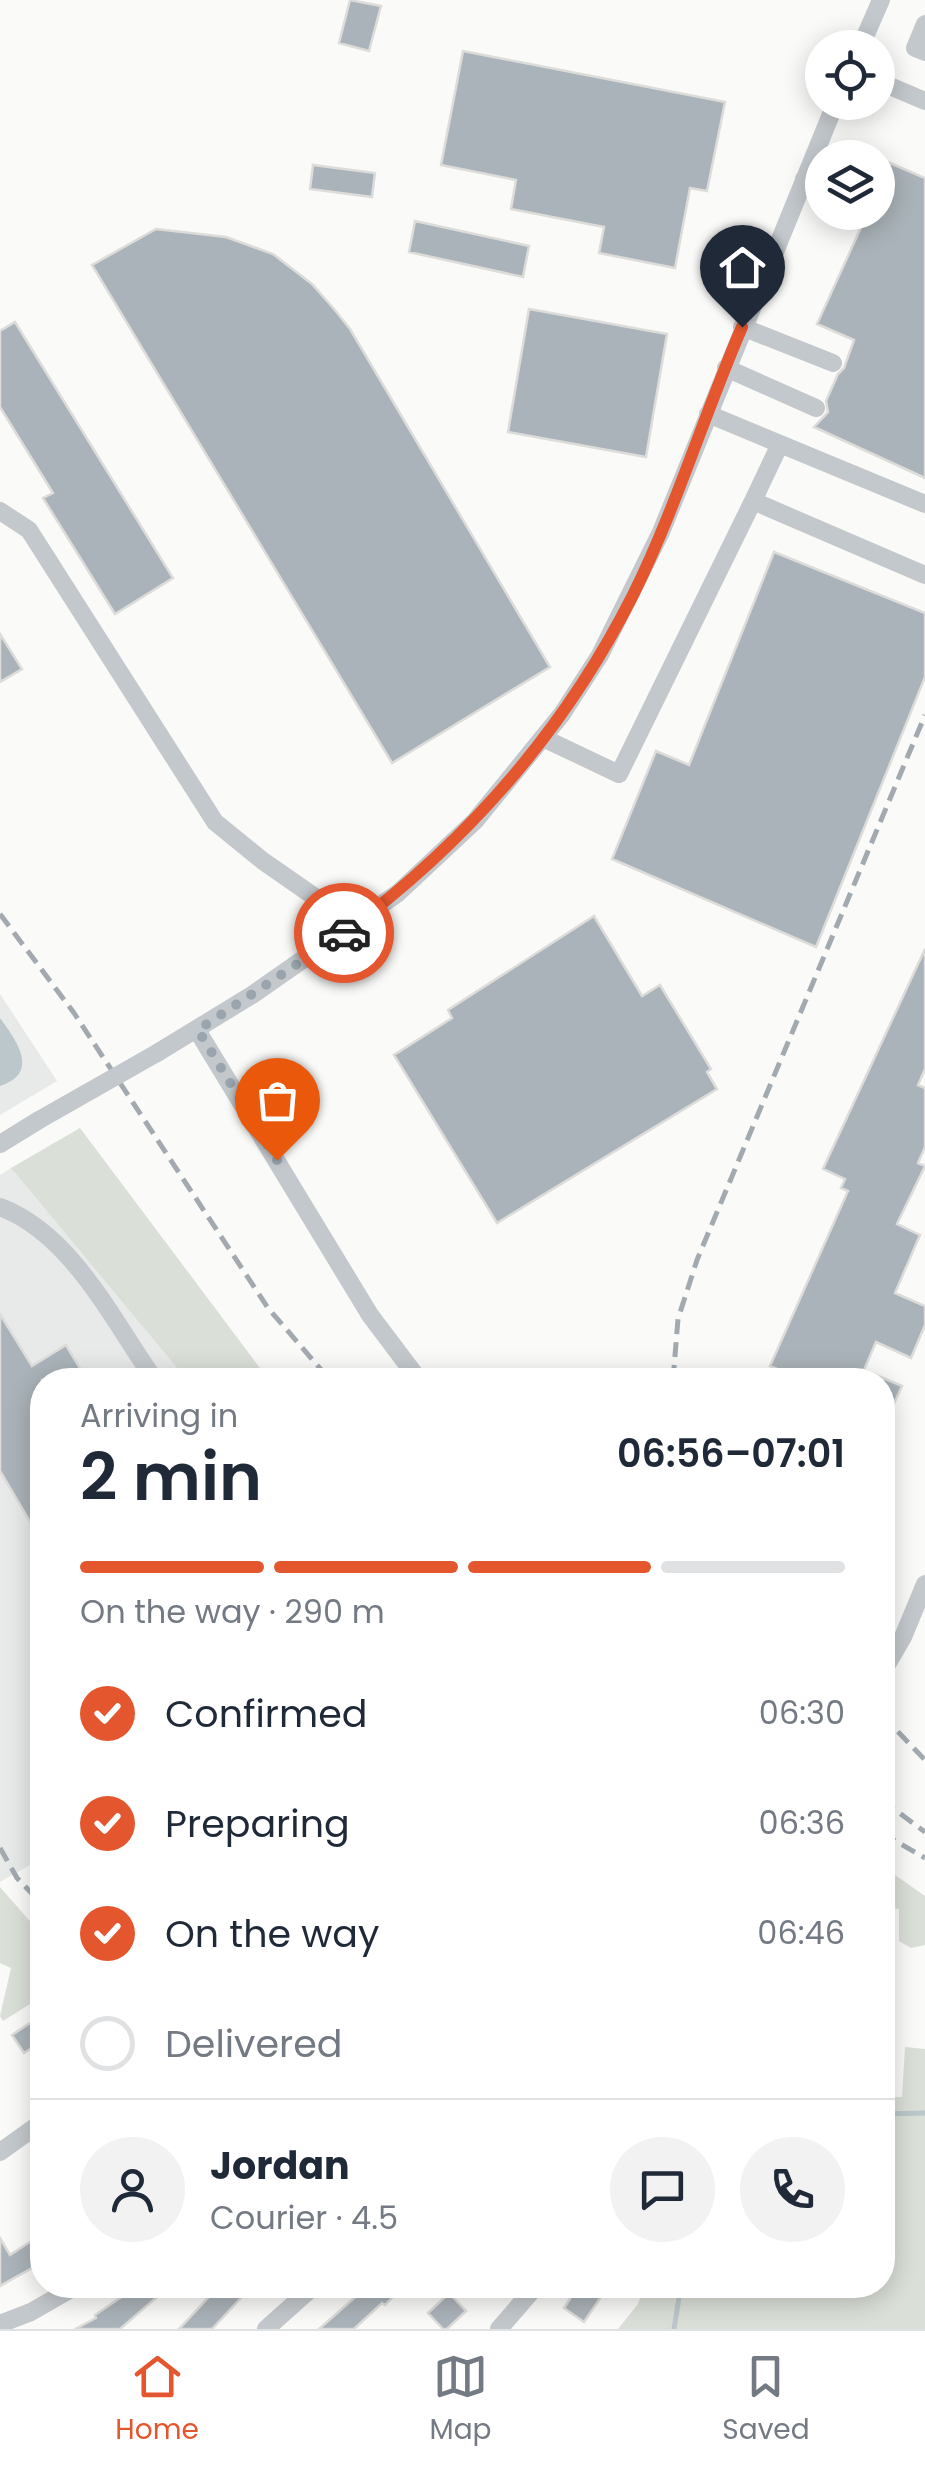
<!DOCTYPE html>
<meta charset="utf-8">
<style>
:root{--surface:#fff;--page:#f2f2f3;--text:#1f2937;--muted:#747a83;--line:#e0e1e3;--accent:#e4572e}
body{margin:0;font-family:Poppins,sans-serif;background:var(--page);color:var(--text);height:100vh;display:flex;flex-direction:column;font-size:38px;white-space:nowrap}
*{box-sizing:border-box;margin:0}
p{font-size:32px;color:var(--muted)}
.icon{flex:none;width:55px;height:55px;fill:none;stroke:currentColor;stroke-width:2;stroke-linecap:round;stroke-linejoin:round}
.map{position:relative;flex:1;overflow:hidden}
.drawer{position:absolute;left:30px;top:1368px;width:865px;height:930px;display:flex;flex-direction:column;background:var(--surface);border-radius:40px;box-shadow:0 5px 25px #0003}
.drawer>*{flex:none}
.fabs{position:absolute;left:805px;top:30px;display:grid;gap:20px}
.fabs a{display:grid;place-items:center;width:90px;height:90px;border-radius:50%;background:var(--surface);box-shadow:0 5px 25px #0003;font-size:50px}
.pin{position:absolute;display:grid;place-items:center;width:85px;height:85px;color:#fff;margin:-102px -42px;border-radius:50% 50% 50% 0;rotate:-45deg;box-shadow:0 0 10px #0007}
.pin .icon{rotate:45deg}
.courier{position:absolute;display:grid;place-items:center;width:100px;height:100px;margin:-50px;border:8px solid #e4572e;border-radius:50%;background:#fff;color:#222;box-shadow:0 2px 12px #0007}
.head em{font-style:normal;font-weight:600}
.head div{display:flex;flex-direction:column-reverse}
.head{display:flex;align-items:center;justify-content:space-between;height:170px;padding:0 50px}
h1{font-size:65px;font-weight:600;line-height:75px}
.bar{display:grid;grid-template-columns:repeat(4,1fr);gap:15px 10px;align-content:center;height:120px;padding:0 50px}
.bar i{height:12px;border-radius:8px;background:var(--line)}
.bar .selected{background:var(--accent)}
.bar p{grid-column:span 4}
.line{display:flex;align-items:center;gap:25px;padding:0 50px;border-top:2px solid var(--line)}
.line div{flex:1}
.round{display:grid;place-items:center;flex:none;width:105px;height:105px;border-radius:52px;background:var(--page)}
ol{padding:0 50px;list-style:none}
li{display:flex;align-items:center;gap:30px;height:110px}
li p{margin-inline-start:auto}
li .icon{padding:10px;border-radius:50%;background:var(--accent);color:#fff;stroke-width:4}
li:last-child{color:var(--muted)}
li i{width:55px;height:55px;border:5px solid var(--line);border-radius:50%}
.dock{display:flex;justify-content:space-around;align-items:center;height:140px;border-top:2px solid var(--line);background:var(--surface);font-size:28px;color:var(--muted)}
.dock a{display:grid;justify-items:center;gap:5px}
.dock .selected{color:var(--accent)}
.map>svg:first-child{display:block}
</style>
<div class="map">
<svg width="925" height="2329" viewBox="0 0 925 2329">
<rect width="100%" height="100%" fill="#fafaf8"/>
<path fill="#e8e9e9" d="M0,994L57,1081L0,1115Z
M11,1168L187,1380H42V1858L0,1882V1175Z"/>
<path fill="#dadfd7" d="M80,1128L269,1380H187L11,1168Z
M882,1866L925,1896V1945L911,1948L899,1941V1909L883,1907Z
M0,1887L42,1935V2000L38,1999L3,2021L0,2016L11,1968L0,1963Z
M905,2047L925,2049V2329H618L638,2304L645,2285H882L883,2097H902Z"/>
<path fill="#bbc7cb" d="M0,1018C16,1040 41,1073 0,1086Z"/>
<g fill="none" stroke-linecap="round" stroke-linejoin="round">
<path stroke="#bbc7cb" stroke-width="5" d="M882,2114L925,2113
M674,2329L681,2285"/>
</g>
<path fill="#aab3b9" stroke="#dcdcda" stroke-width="2.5" d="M350,0L381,6L369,51L339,43Z
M463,51L725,102L707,191L690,188L675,268L599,253L604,227L511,209L516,180L441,165Z
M890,163L925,178V478L814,427L828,412L826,401L838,374L844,368L854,340L817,324L868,212H878V191Z
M313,165L375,173L372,197L310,189Z
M415,221L529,246L523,277L409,252Z
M156,229L226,237L273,254L312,284L334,309L350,329L550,667L392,763L92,265Z
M529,309L667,334L646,457L508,432Z
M15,322L173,578L115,614L43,498L53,493L0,407V331Z
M774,552L925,613V677L816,947L612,859L656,751L689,765Z
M0,634L22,669L0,682Z
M594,916L642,996L660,985L711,1069L707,1072L717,1089L497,1223L394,1055L452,1018L448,1010Z
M925,949V1069L918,1085L925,1088V1147L918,1163L925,1166L897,1224L920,1235L895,1293L925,1306V1325L911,1358L876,1342L864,1370L902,1386L882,1430V1380H803L770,1366L848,1191L841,1188L845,1179L823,1169Z
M0,1314L32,1366L66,1345L87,1380H42V1542L0,1471Z
M42,2015V2042L24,2053L12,2035Z
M42,2234V2280L34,2267L0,2286V2238L10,2255Z
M139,2285H171L120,2329H75L96,2318L95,2315Z
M220,2285H253L212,2329H179Z
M369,2285H404L385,2305L382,2303L354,2329H319Z
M579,2285L601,2297L584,2322L564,2308Z
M449,2293L466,2311L447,2329H443L428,2313Z"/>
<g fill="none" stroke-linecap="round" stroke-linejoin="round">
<path stroke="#c3c8cc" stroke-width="18" d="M925,24L915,48L925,52
M860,48L881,0
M878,81L925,101
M804,179L822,187
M742,327L833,363
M726,368L816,408
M708,414L925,504
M780,444L753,501L925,575
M0,511L29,530L215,822L263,861L355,925
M543,738L619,774L753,501
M197,1030L370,1315L419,1380
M157,1053L252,995L398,893L475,821L562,714L600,655L661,532L836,102
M0,1144L39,1120
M0,1207C72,1234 112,1320 155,1380
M882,1673L903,1637L925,1584
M0,2152L42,2122
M0,2324L31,2312L78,2285
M266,2329L315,2285
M499,2329L537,2285"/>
<path stroke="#a2aab0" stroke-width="5" stroke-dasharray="15 8" stroke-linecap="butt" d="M0,914L74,1013L268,1308L330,1380
M673,1380L678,1319L697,1260L925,715
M882,1715L925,1760
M882,1800L925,1832
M882,1833L925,1858
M0,1848L17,1878L42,1904"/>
<path stroke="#c3c8cc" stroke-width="18" d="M39,1120L157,1053"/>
</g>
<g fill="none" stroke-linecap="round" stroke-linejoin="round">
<path stroke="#99a4ac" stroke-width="10" stroke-dasharray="0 18" d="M277,1160L198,1030L344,933"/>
<path stroke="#e4572e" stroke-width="12" d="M344,933C466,843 565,730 633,595C676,508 704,415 742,327"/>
</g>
</svg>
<div class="fabs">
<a><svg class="icon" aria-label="locate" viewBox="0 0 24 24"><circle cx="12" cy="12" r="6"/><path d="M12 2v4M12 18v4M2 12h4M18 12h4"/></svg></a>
<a><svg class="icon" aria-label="layers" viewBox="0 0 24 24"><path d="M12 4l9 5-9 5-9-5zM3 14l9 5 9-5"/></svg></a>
</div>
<div class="pin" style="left:277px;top:1160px;background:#ea580c"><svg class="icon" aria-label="bag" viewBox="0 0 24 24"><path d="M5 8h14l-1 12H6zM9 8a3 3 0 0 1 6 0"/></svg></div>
<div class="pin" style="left:742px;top:327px;background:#1f2937"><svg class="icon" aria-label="home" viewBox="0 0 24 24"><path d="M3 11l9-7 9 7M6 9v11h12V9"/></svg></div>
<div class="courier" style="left:344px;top:933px"><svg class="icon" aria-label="car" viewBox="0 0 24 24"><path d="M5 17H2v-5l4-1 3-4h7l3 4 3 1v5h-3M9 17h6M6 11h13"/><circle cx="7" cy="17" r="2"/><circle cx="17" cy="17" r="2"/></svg></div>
<section class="drawer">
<div class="head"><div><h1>2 min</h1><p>Arriving in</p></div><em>06:56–07:01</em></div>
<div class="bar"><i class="selected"></i><i class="selected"></i><i class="selected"></i><i></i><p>On the way · 290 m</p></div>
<ol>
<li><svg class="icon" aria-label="check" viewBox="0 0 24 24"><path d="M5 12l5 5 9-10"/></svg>Confirmed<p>06:30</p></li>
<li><svg class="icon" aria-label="check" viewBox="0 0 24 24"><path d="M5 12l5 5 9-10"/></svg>Preparing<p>06:36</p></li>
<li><svg class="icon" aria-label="check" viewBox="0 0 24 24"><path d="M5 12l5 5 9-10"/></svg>On the way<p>06:46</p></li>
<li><i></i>Delivered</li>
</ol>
<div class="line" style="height:180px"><a class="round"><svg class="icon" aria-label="person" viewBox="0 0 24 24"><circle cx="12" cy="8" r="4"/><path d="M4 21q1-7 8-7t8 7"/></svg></a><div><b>Jordan</b><p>Courier · 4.5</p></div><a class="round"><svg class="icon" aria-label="chat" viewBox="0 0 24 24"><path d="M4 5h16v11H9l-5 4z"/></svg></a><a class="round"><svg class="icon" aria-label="phone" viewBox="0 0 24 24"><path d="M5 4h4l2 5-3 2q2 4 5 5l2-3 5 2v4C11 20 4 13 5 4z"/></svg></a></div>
</section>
</div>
<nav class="dock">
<a class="selected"><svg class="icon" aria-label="home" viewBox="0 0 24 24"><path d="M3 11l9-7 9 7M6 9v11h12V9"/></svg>Home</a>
<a><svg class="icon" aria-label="map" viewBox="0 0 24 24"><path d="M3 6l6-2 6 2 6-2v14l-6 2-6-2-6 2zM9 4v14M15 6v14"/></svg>Map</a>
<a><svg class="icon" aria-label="saved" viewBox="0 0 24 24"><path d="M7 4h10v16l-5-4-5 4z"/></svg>Saved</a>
</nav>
